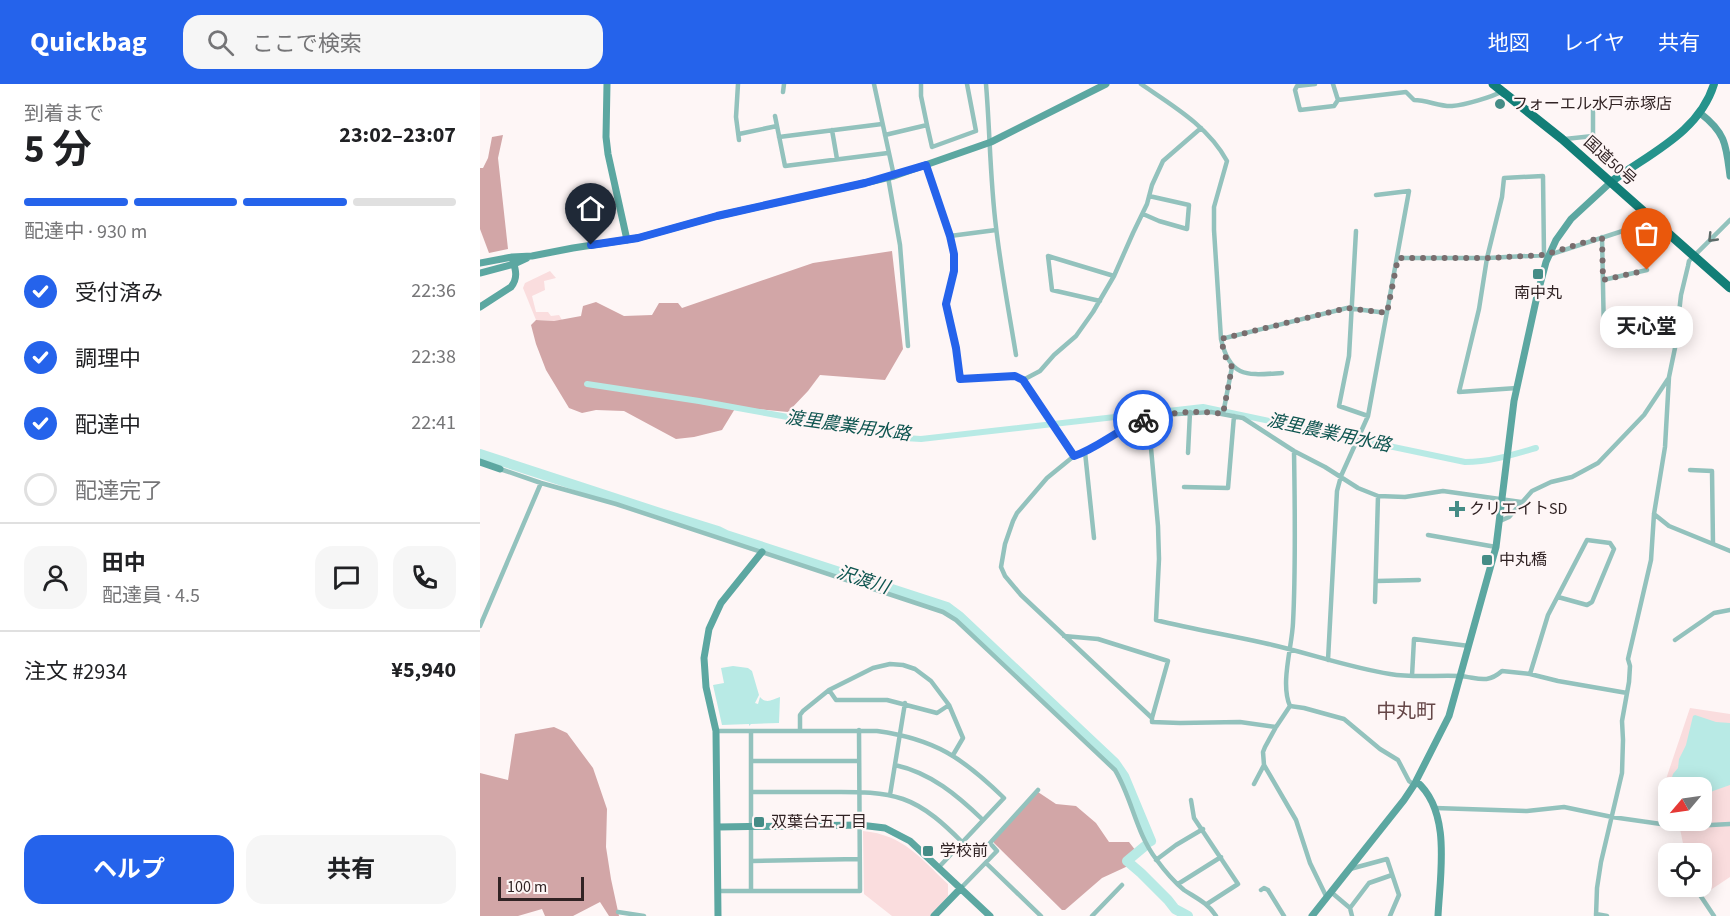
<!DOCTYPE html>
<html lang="ja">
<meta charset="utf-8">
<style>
:root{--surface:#fff;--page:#f6f6f6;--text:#202124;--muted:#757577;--line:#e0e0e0;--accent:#2563eb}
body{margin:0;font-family:"Source Sans 3","Noto Sans JP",sans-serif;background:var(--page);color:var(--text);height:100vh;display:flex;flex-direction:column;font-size:22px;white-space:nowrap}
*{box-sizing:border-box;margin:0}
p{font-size:20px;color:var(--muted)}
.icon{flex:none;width:33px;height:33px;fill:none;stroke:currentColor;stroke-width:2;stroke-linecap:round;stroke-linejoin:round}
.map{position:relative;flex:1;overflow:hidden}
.panel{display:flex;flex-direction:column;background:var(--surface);width:480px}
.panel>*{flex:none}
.needle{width:39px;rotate:241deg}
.tools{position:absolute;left:1178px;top:693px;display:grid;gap:12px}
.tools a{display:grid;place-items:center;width:54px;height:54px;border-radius:12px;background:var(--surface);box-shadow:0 3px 15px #0003;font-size:30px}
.scale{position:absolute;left:18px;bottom:15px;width:86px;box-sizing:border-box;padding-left:6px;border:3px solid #312324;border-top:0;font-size:16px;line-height:21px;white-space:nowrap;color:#312324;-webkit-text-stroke:4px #fef6f6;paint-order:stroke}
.pin{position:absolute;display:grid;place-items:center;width:51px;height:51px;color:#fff;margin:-62px -26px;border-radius:50% 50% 50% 0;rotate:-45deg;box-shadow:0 0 6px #0007}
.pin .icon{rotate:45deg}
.courier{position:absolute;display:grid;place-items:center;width:60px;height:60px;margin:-30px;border:4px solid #2563eb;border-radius:50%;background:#fff;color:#222;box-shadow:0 2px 8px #0007}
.bubble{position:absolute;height:42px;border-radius:18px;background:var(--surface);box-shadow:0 3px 15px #0003;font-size:20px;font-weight:700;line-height:42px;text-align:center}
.overview em{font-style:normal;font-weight:700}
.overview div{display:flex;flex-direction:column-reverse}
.overview{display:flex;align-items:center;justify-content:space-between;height:102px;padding:0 24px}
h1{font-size:39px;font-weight:700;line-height:45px}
.bar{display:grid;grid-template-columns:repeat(4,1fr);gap:9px 6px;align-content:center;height:72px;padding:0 24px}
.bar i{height:8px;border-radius:4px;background:var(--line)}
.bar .on{background:var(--accent)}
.bar p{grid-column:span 4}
.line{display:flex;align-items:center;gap:15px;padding:0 24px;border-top:2px solid var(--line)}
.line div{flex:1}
.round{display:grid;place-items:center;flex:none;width:63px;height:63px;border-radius:18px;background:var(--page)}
ol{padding:0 24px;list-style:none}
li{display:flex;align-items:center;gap:18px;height:66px}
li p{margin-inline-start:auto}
li .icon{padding:6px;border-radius:50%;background:var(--accent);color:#fff;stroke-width:4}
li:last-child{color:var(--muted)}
li i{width:33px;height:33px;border:3px solid var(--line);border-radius:50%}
.action{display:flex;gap:12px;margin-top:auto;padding:12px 24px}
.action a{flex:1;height:69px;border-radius:18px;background:var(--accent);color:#fff;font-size:24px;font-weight:700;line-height:69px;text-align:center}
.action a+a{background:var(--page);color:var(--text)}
header{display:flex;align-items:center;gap:36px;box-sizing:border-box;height:84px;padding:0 30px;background:var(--accent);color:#fff}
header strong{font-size:28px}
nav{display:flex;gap:33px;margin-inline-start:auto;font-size:21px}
.search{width:420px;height:54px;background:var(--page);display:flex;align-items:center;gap:15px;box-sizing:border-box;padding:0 21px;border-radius:18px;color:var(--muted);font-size:22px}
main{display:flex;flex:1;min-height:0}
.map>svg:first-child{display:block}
</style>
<header>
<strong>Quickbag</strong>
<div class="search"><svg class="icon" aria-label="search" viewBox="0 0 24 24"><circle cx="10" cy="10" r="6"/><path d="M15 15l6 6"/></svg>ここで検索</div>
<nav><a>地図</a><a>レイヤ</a><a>共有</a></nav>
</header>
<main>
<section class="panel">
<div class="overview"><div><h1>5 分</h1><p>到着まで</p></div><em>23:02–23:07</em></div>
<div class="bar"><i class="on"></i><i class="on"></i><i class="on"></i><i></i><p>配達中 · 930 m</p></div>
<ol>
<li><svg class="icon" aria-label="check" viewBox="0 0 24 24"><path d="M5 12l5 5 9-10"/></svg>受付済み<p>22:36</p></li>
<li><svg class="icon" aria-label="check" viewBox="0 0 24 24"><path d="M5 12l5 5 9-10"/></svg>調理中<p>22:38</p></li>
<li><svg class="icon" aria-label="check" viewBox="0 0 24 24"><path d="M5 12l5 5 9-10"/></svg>配達中<p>22:41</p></li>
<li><i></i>配達完了</li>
</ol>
<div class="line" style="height:108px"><a class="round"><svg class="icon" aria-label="person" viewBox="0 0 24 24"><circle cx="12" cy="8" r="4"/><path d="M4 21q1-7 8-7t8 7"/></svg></a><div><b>田中</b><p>配達員 · 4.5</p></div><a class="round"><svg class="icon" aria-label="chat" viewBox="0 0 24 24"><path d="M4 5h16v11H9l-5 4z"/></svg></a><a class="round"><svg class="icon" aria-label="phone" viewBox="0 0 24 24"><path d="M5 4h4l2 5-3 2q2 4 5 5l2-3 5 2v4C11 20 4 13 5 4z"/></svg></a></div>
<div class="line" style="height:78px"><div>注文 #2934</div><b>¥5,940</b></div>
<div class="action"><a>ヘルプ</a><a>共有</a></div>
</section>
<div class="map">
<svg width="1250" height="832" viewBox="0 0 1250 832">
<rect width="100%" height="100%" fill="#fef6f6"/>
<path fill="#faddde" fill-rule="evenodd" d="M70,187L76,194L64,197L65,206L52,212L56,228H68L71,232L79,231L82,236L74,237L56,236L43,204L45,199Z
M1210,624L1250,630V793L1223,811L1217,803L1221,802V770L1205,769L1199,740L1181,738L1184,701ZM1188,704H1221V736H1188Z
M383,747C424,751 440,774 468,800V812L450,832H412L384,810Z"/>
<path fill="#d2a6a7" d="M23,51L18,74L28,165L9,169L0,145V84H3L8,74L12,53Z
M412,167L423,265L405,296L340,291L328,307L308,328L256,323L242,346L214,353L196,355L144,327L116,326L102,329L89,324L66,286L56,260L51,241L56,236L74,237L101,232L103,222L116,218L144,232L172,231L179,219H198L202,224L333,179Z
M74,643L87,649L113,684L127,725L126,763L131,795L139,832H129L120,818L93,832H65L62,825L38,832H0V689L28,696L35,650Z
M558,708L576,720L596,722L616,739L629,758H649L656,767L643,776L648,782L622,794L585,826H582L514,759V757Z"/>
<path fill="#b8eae5" d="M253,582L268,584L272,587L279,611L275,619L278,620L280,613C286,620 292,616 300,613L299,639L271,640L269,642V640L242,641L233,601L244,599L241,584Z
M1215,631L1236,638L1250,639V701L1233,707L1221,716V704L1189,703L1193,690L1198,684L1199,675L1206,661L1213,632Z"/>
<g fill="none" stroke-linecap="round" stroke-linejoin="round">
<path stroke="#b8eae5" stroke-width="6" d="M107,300L219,317L424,354L441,355L723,323L985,378C1010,378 1032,371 1056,364"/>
<path stroke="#b8eae5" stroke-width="10" d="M0,370L180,429L238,447L246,451L467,523L479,532L635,679L644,692L671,757L669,758
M665,762L647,777L661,789L688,816L695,825L708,832"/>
<path stroke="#93c2bd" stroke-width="4.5" d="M258,0L256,33L259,56
M394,0L414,92
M506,0C510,48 510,95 516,143C521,186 529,228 536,271
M661,0C693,22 728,42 747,77L734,123V146L741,255C750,295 768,291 802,289
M835,0L817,2L815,6L820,26L854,22L858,16L926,8L934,16C947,16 961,23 972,22C985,21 1012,13 1023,7
M853,0L858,16
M303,8L304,0
M295,32L305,82L408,69
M447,41L452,63L496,47L487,0
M352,46L357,75
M259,50L297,42
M405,51L447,41L441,12V0
M299,53L402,40
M1085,55L1113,52V24L1131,23
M446,81L470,152L474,170V187L466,220L476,264L480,295L535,292L543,296L594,372
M408,93L420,161L428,262
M663,130L679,137L707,145L709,121L669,112
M876,147L869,272L859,322L888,332
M470,152L516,146
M1122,153L1124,251
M918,174H1007L1069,171L1158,142H1178
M1123,196L1167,186
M620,217L572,206L568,172L634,192
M741,255L867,224L907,229
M543,296L560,287L574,271L596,252L613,228L634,192L653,149L667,120L672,101L683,77L721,44
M1037,304L979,308L999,225L1007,174L1022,113L1024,94L1063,92L1064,171
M743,330L752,283
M665,335L671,364L678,442L679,475L676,536C712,545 748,551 784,559C826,568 867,583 910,590C933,594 956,591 979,592C997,593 1006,601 1022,587L1050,590L1078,597L1147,609
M605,368L614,454
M708,369L710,328
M20,385L61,399L136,420L463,528L476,536L635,686C652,714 656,749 676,775C684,786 693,797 704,806C716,814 728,819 736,832
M1210,386L1232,387L1233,460
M704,403L748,404L754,332
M1174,430L1189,442L1250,467
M1020,437L1029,433L1052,407L1071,398L1092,393L1118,379L1164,331L1188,295
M948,451L1016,463
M897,497L939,496
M895,518L898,412
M0,542L61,399
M584,552L618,555L688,577L672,634
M1195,556L1234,529L1250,526
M848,576L857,407L861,392L888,332L929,107L896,111
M1050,590L1068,531L1107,456L1130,459L1134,465L1112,518L1107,521L1078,513
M932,592L934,555L989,562
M349,606L356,616H407L457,629L469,621
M810,622C800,600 812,563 813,539C816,482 815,425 814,367
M810,622L796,643L785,663L783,668L784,681L816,736L830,779L847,814
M810,622L824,624L864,635L900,665L918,676L929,697L934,701
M796,643L760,638L700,639L672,638V634L541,511L525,492L521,483L525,460L533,437L537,429L567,394L594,372L605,368L646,342L665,335L681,331L731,328L763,334L814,367L845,383L878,404L898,412L925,413L963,407L1041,418
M320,646V631L323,627L349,606L393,584L410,580L423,581L435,585L451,597L469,621L483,654L473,671
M236,647H397C455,655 483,674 524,714L459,783
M271,647V807
M271,677H379
M415,681C451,689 477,711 503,736
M774,700L784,681
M271,708C297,708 323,708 350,708C373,708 400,707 423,715C446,723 465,741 482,758
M410,711L425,619
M711,716L714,734L758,800L727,820
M955,724L1047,727L1084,723L1132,733L1181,740L1212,742L1250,740
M676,776L696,761L723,745
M272,777L379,775
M506,779L561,832
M870,785L907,775L919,811L910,832
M698,800L741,773
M1214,802L1234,832
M481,804L517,767L510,759L558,706
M781,806L784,804L788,806L804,832
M238,807H380L379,646
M851,808L870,824L872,832
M870,824L889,799L912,791
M138,828L164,832
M1116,830L1127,832
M612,832L642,801
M1116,832L1117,804L1121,778L1142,689L1143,656L1142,637L1149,598L1150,582L1148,575L1171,476L1174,430L1185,363L1189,293L1195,264L1201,211L1208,182L1209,177L1250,136"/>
<path stroke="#5ca7a1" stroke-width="7" d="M127,0L126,53L128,70L147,156
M1220,29C1246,49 1246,61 1250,92
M0,179L32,173L52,172L93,164L158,154L237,132L385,99L414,92L511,58L626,0
M0,189L34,180L47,174
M0,223L31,203C39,193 35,184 32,173
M0,378L20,385
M936,697C972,727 960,790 958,832
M238,743L380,741L405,744L430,757L510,832
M238,832L236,647L226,603L224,574L229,545L241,519L282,468
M454,832L481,804
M832,832L924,716L934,701L969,632L1016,463L1034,317L1057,212L1066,178L1076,156L1091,135L1131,98"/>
<path stroke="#26938c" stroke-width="8" d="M1131,98C1168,70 1219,49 1234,0"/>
<path stroke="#127e77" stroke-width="9" d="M1013,0L1082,55L1250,204"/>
</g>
<defs><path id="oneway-chevron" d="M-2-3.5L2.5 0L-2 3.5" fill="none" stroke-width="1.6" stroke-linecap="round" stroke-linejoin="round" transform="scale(1.5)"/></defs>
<use stroke="#5d6b69" href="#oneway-chevron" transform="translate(1232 154) rotate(134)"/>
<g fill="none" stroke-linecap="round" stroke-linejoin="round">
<path stroke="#796d6e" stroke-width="6" stroke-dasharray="0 10.8" d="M663,336C687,328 717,326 743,330L752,283L745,272L741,255L867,224L907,229L918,174H1008L1064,171L1122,153L1123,196L1167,186"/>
<path stroke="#2563eb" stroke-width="8" d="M111,161L158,154L237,132L385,99L446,81L470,152L474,170V187L466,220L476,264L480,295L535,292L543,296L594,372C618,364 638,345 663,336"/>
</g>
<g fill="#458c86" stroke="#fef6f6" stroke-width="2">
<circle cx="1020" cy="20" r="6"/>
<rect x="1052" y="184" width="12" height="12" rx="3"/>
<path d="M974 416h6v6h6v6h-6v6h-6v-6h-6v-6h6z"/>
<rect x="1001" y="470" width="12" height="12" rx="3"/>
<rect x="273" y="732" width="12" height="12" rx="3"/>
<rect x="442" y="761" width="12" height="12" rx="3"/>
</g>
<g text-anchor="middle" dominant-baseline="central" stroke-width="4.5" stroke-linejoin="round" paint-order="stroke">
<g font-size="16" fill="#312324" stroke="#fef6f6" text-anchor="start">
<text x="1032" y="20">フォーエル水戸赤塚店</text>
<text x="1058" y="209" text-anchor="middle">南中丸</text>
<text x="989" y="425">クリエイトSD</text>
<text x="1019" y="476">中丸橋</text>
<text x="291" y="738">双葉台五丁目</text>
<text x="460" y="767">学校前</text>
</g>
<g font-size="16" fill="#312324" stroke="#fef6f6">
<text transform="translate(1130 77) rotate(42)">国道50号</text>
</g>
<g font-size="18" font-style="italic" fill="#0f5550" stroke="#fef6f6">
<text transform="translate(368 342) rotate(8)">渡里農業用水路</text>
<text transform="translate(849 349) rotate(12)">渡里農業用水路</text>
<text transform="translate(383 496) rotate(18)">沢渡川</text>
</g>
<g font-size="20" fill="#654647" stroke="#fef6f6">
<text x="926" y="628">中丸町</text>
</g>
</g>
</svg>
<div class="tools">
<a><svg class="needle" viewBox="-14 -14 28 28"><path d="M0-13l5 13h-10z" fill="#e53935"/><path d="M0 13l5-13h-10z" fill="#757577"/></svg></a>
<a><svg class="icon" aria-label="locate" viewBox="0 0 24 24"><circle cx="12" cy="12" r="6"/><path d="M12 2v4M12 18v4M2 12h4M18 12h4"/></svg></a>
</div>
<div class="scale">100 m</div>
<div class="pin" style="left:1167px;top:186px;background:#ea580c"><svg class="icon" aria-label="bag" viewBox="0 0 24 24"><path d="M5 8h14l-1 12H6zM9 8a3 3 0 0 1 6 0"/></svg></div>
<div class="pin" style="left:111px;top:161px;background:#1f2937"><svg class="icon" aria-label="home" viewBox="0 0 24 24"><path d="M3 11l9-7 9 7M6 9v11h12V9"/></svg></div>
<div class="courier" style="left:663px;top:336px"><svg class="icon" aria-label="bike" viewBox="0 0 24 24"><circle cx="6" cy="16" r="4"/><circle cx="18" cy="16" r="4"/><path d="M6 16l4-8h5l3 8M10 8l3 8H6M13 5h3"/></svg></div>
<div class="bubble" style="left:1120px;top:222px;width:93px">天心堂</div>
</div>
</main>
